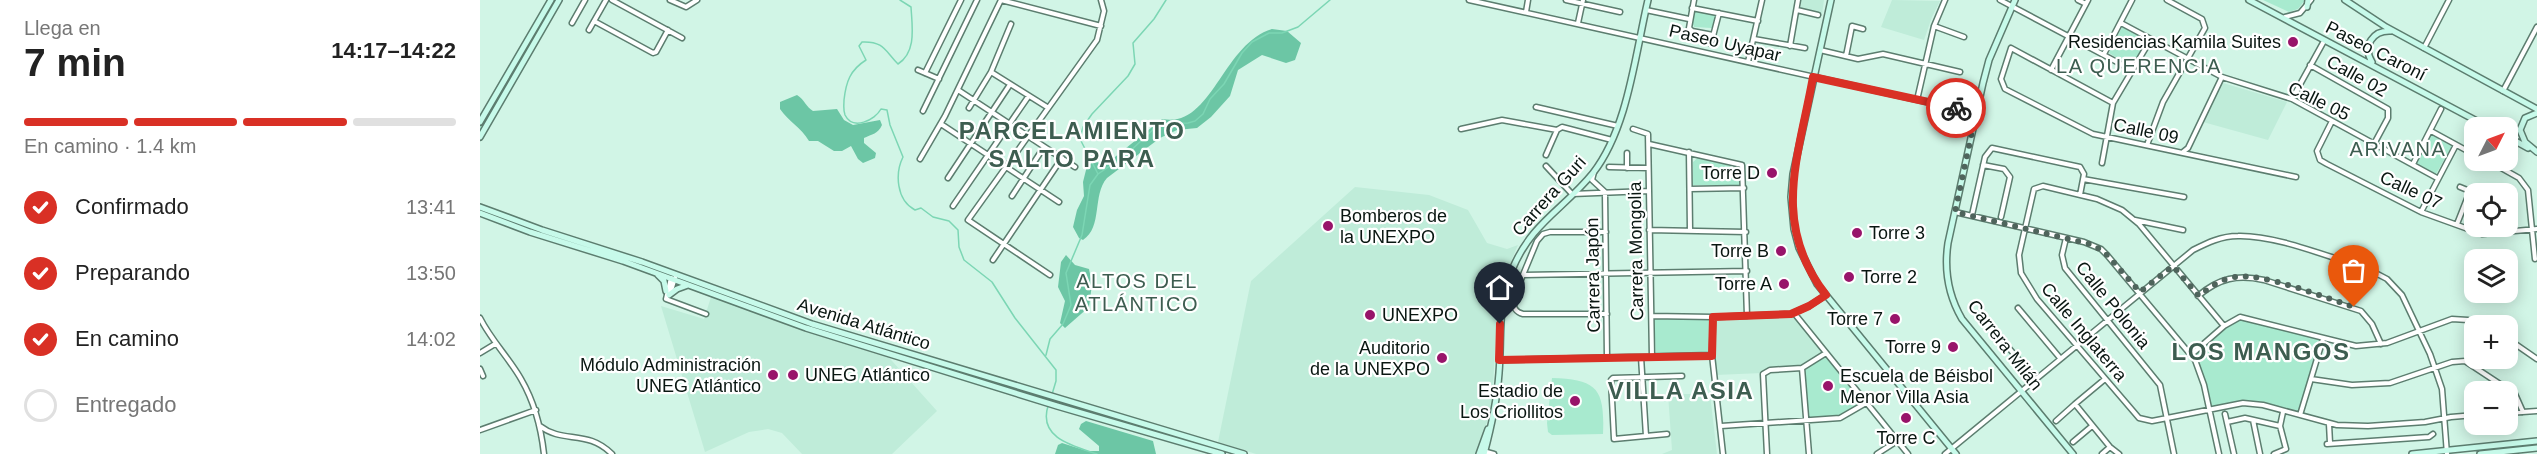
<!DOCTYPE html>
<html lang="es">
<meta charset="utf-8">
<style>
:root{--surface:#fff;--page:#f6f6f6;--text:#222;--muted:#767676;--line:#e0e0e0;--accent:#d93025}
body{margin:0;font-family:Arial,sans-serif;background:var(--page);color:var(--text);height:100vh;display:flex;flex-direction:column;font-size:22px;white-space:nowrap}
*{box-sizing:border-box;margin:0}
p{font-size:20px;color:var(--muted)}
.icon{flex:none;width:33px;height:33px;fill:none;stroke:currentColor;stroke-width:2;stroke-linecap:round;stroke-linejoin:round}
.map{position:relative;flex:1;overflow:hidden}
.side{display:flex;flex-direction:column;background:var(--surface);width:480px}
.side>*{flex:none}
.needle{width:39px;rotate:48deg}
.fabs{position:absolute;left:1984px;top:117px;display:grid;gap:12px}
.fabs a{display:grid;place-items:center;width:54px;height:54px;border-radius:12px;background:var(--surface);box-shadow:0 3px 15px #0003;font-size:30px}
.pin{position:absolute;display:grid;place-items:center;width:51px;height:51px;color:#fff;margin:-62px -26px;border-radius:50% 50% 50% 0;rotate:-45deg;box-shadow:0 0 6px #0007}
.pin .icon{rotate:45deg}
.courier{position:absolute;display:grid;place-items:center;width:60px;height:60px;margin:-30px;border:4px solid #d93025;border-radius:50%;background:#fff;color:#222;box-shadow:0 2px 8px #0007}
.headline em{font-style:normal;font-weight:700}
.headline div{display:flex;flex-direction:column-reverse}
.headline{display:flex;align-items:center;justify-content:space-between;height:102px;padding:0 24px}
h1{font-size:39px;font-weight:700;line-height:45px}
.bar{display:grid;grid-template-columns:repeat(4,1fr);gap:9px 6px;align-content:center;height:72px;padding:0 24px}
.bar i{height:8px;border-radius:4px;background:var(--line)}
.bar .current{background:var(--accent)}
.bar p{grid-column:span 4}
ol{padding:0 24px;list-style:none}
li{display:flex;align-items:center;gap:18px;height:66px}
li p{margin-inline-start:auto}
li .icon{padding:6px;border-radius:50%;background:var(--accent);color:#fff;stroke-width:4}
li:last-child{color:var(--muted)}
li i{width:33px;height:33px;border:3px solid var(--line);border-radius:50%}
main{display:flex;flex:1;min-height:0}
.map>svg:first-child{display:block}
</style>
<main>
<section class="side">
<div class="headline"><div><h1>7 min</h1><p>Llega en</p></div><em>14:17–14:22</em></div>
<div class="bar"><i class="current"></i><i class="current"></i><i class="current"></i><i></i><p>En camino · 1.4 km</p></div>
<ol>
<li><svg class="icon" aria-label="check" viewBox="0 0 24 24"><path d="M5 12l5 5 9-10"/></svg>Confirmado<p>13:41</p></li>
<li><svg class="icon" aria-label="check" viewBox="0 0 24 24"><path d="M5 12l5 5 9-10"/></svg>Preparando<p>13:50</p></li>
<li><svg class="icon" aria-label="check" viewBox="0 0 24 24"><path d="M5 12l5 5 9-10"/></svg>En camino<p>14:02</p></li>
<li><i></i>Entregado</li>
</ol>
</section>
<div class="map">
<svg width="2057" height="454" viewBox="0 0 2057 454">
<rect width="100%" height="100%" fill="#d1f5e6"/>
<path fill="#bfecd9" d="M1321,0H1344L1342,14L1321,9Z
M1412,0L1460,1L1452,17L1444,40L1401,27Z
M1743,83L1807,102L1788,140L1723,122Z
M875,187L949,195L988,210L1007,243L1027,249L1038,245L1018,292L1012,406L997,454H776L738,442L771,281Z
M232,294L404,352L457,411L412,454H322L302,433L288,429L269,432L225,452L181,306L224,319Z
M1313,314L1345,353L1322,367L1290,369L1282,373L1235,375L1232,355L1234,318Z
M1188,394H1230L1237,454H1182L1192,450Z"/>
<path fill="#a8eacf" d="M71,0H79L0,137V122Z
M1783,0H1825L1818,9L1809,12Z
M1215,10L1233,12L1235,16L1232,28L1214,27L1212,22Z
M1642,27L1667,40L1652,67L1629,53Z
M1951,135L1972,146L1956,174L1936,163Z
M1220,156L1259,169V185H1213V162Z
M1174,317L1231,318V355L1176,357Z
M1760,317L1774,318L1843,339L1819,416L1771,403L1730,410L1724,385L1712,354L1744,326Z
M1346,354L1385,403L1367,415L1327,420L1323,368Z
M1072,378C1117,379 1125,389 1123,434L1072,435L1068,432L1067,423Z"/>
<path fill="#6cc6a5" d="M792,29L807,31L821,43L815,60L806,63L782,55L758,70L750,96L731,117L717,128L697,130L680,138L627,178C612,195 623,227 603,240L599,238L593,227L597,210L604,196L603,182L607,166L614,161L622,164L630,161L682,119C732,129 742,44 792,29Z
M317,95C325,100 326,107 333,111L357,109L364,120L373,125L400,120L402,125C398,134 392,134 384,138V143L396,153L395,158L383,163L378,159L371,146L362,151H354L338,141H329C321,127 309,122 300,109V102Z
M586,255L595,265L609,269L612,284L609,307L585,328L580,323L585,301L578,287L581,262Z
M606,421L673,441L676,454H575L578,445L582,443L607,451H619V446L599,429L601,424Z"/>
<g fill="none" stroke-linecap="round" stroke-linejoin="round">
<path stroke="#7cd6b4" stroke-width="1.5" d="M420,0L431,7C432,26 437,52 418,64C405,51 404,41 382,42L379,46L386,60C370,70 366,82 364,100C364,105 363,110 365,115C373,131 395,120 401,109L407,110L410,125L423,157C415,173 416,200 435,210L441,208L453,217L469,221L478,230L479,247L484,260L512,282L535,318L576,370V381L570,401
M618,174L600,139L603,127L612,114L648,76L655,64L653,43L674,19L686,0
M566,355L570,339L583,324L591,305L586,273L602,235L610,185L618,174L646,155L679,124L708,123L715,121L723,114L730,99L744,84L762,53L772,42L789,33H802L818,27L850,0
M568,406C558,438 593,446 617,454"/>
<defs>
<path id="street" d="M132,0L202,38
M190,0L206,7L217,0
M521,0L621,26
M989,0L1496,113
M1086,0L1140,12
M1214,0L1209,28L1212,31L1233,35
M1520,0L1652,70
M1598,0L1606,4
M1212,8L1278,21
M1166,10L1209,19
M1317,10L1338,15
M1046,12L1048,0
M1805,17L1820,13L1831,0
M114,21L173,53L176,52L188,30
M92,23L105,0
M1098,23L1103,0
M1641,23L1742,77L1812,99L1957,178
M1454,26L1484,37
M109,30L126,0
M1274,39L1325,48
M1231,44L1239,13
M1310,46L1318,0
M1944,48L1969,0
M1340,50L1378,59L1403,54L1480,72
M1624,54L1652,0
M1366,56L1372,26L1383,29
M1268,62L1282,0
M1830,65L1908,109V118L1894,144
M438,70L459,79
M1571,70L1608,0
M511,72L567,107
M445,73L481,0
M478,90L595,167
M2023,91L2057,27
M1812,99L1844,41
M1437,100L1454,26L1465,0
M1633,103L1531,48L1521,79L1525,89L1613,134L1816,177
M1056,107L1138,126
M489,108L511,72L531,24
M443,111L497,0
M1852,121L1837,151L1840,160L1847,164L1941,212L2002,234L2057,229
M461,124L579,202
M981,129L1022,120L1077,130L1082,127L1132,140
M1153,129L1168,134L1172,357
M1951,131L1995,155
M1169,144L1262,165L1267,316
M1667,145L1683,102L1725,28L1722,19L1687,0
M1209,152L1210,230
M1703,152L1708,148L1742,77
M1066,155L1077,130
M440,159L465,116L521,0
M2007,160L2039,178L2048,190L2055,259
M1622,163L1633,103L1671,39
M1933,164L1961,109
M1503,165L1524,169L1530,177L1521,217
M1066,166L1092,194L1168,191
M1129,167L1168,168
M1147,168V153
M1114,172L1112,180L1125,192
M468,178L529,86
M1603,179L1704,197
M1980,187L1997,194
M1210,189L1264,188
M1125,193L1127,357
M532,196L564,147
M473,206L548,97
M1475,212L1604,242L1621,249L1627,255L1715,360L1724,385L1739,454
M1941,212L1976,145
M1492,215L1505,157L1512,148L1600,167L1604,174L1600,195
M1655,220L1703,230
M1977,224L1990,191
M1169,230L1266,232
M1126,232H1070L1063,234L1057,241L1033,299C1033,307 1035,312 1043,314H1127
M1586,238L1582,255L1585,268L1680,385L1694,454
M513,260L582,158
M570,275L488,220L617,40L624,11L621,0
M1043,275L1267,271
M191,278L186,299L226,314
M190,294L195,278
M1718,296C1739,278 1758,274 1784,280L1881,311L1892,324L1901,344
M1538,308L1580,358
M1314,313L1428,454
M1172,316L1233,317L1311,314L1329,306L1346,295
M1233,317L1232,355L1243,454
M0,318C11,340 29,358 41,379C55,403 61,427 64,454
M1744,326L1659,224L1642,210L1617,199L1563,186L1554,189L1539,255L1541,273L1557,299L1659,418L1672,421L1763,403L1783,405L1857,425L1888,426L1945,422L1971,417L1995,415
M1512,328L1555,379
M2028,339L2057,359
M0,353L15,344
M1712,354L1744,326L1760,317L1876,346L1907,343L1972,319L1988,320L2007,326
M1161,357L1166,436
M1020,360L1232,355
M1322,368L1329,454
M0,369L3,376
M1625,379L1595,404L1630,447L1639,454
M1831,379L1872,385L1910,383L1972,362L1985,361L2035,394L2043,412
M2028,413L2057,411
M1745,414L1754,454
M1820,415L1843,339
M1773,420L1780,454
M1576,421L1595,404
M1747,422L1765,418L1800,426
M1849,424L1850,443
M60,426C83,444 107,429 132,454
M1241,426L1360,418L1386,403
M0,430L56,410
M1187,434L1134,439L1131,380L1133,378L1202,376
M1593,442L1612,426
M1847,444L1949,437L1953,434
M1003,451L1014,454
M1287,454L1283,374L1290,370L1322,368L1346,353
M1397,454L1417,441
M1465,454L1713,250C1727,243 1741,236 1758,236C1796,235 1848,257 1886,268L1907,279L1922,295L1950,354L1962,389L1967,454
M1622,454L1630,447
M1794,454L1806,449L1800,426L1803,412"/>
<path id="secondary" d="M1351,0L1313,174L1311,197L1314,229L1319,248L1337,284L1476,454
M1535,0L1509,60L1503,83L1468,243C1464,270 1468,295 1482,319L1593,454
M1769,0L2010,128
M1865,0L1906,27L2057,109
M1827,7L1828,0
M1892,62C1882,46 1893,30 1911,31
M2057,113L2045,118L2040,130L2045,142L2057,152
M0,122L71,0
M0,137L79,0
M2028,137L2048,148
M0,207L62,230L162,262L332,324L764,454
M0,213L50,232L143,261L326,328L577,406L742,454
M178,275L184,281L186,291
M189,295L197,289L208,285
M999,454L1008,429
M1004,454C1011,428 1017,400 1019,373C1022,337 1017,304 1032,270C1051,223 1084,209 1113,173C1148,128 1155,55 1168,0
M1932,454L2057,441
M2000,454L2057,448"/>
</defs>
<use href="#street" stroke="#5c7d6f" stroke-width="7"/>
<use href="#secondary" stroke="#5c7d6f" stroke-width="8"/>
<use href="#street" stroke="#fff" stroke-width="4"/>
<use href="#secondary" stroke="#c7faea" stroke-width="5"/>
</g>
<g fill="none" stroke-linecap="round" stroke-linejoin="round">
<path stroke="#4f645c" stroke-width="6" stroke-dasharray="0 10.8" d="M1476,108L1496,113L1475,212L1614,245L1627,255L1660,292L1693,266L1719,296C1730,287 1741,279 1755,277C1782,272 1846,298 1874,307"/>
<path stroke="#d93025" stroke-width="8" d="M1020,324L1019,360L1232,356L1233,317L1311,314L1329,306L1346,295C1290,223 1319,156 1333,77L1476,108"/>
</g>
<g fill="#98146a" stroke="#fff" stroke-width="2">
<circle cx="1813" cy="42" r="6"/>
<circle cx="1292" cy="173" r="6"/>
<circle cx="848" cy="226" r="6"/>
<circle cx="1377" cy="233" r="6"/>
<circle cx="1301" cy="251" r="6"/>
<circle cx="1369" cy="277" r="6"/>
<circle cx="1304" cy="284" r="6"/>
<circle cx="890" cy="315" r="6"/>
<circle cx="1415" cy="319" r="6"/>
<circle cx="1473" cy="347" r="6"/>
<circle cx="962" cy="358" r="6"/>
<circle cx="293" cy="375" r="6"/>
<circle cx="313" cy="375" r="6"/>
<circle cx="1348" cy="386" r="6"/>
<circle cx="1095" cy="401" r="6"/>
<circle cx="1426" cy="418" r="6"/>
</g>
<g text-anchor="middle" dominant-baseline="central" stroke-width="4.5" stroke-linejoin="round" paint-order="stroke">
<g font-size="18" fill="#091611" stroke="#fff" text-anchor="end">
<text x="1801" y="42">Residencias Kamila Suites</text>
<text x="1280" y="173">Torre D</text>
<text x="860" y="216" text-anchor="start">Bomberos de<tspan x="860" dy="21">la UNEXPO</tspan></text>
<text x="1389" y="233" text-anchor="start">Torre 3</text>
<text x="1289" y="251">Torre B</text>
<text x="1381" y="277" text-anchor="start">Torre 2</text>
<text x="1292" y="284">Torre A</text>
<text x="902" y="315" text-anchor="start">UNEXPO</text>
<text x="1403" y="319">Torre 7</text>
<text x="1461" y="347">Torre 9</text>
<text x="950" y="348">Auditorio<tspan x="950" dy="21">de la UNEXPO</tspan></text>
<text x="281" y="365">Módulo Administración<tspan x="281" dy="21">UNEG Atlántico</tspan></text>
<text x="325" y="375" text-anchor="start">UNEG Atlántico</text>
<text x="1360" y="376" text-anchor="start">Escuela de Béisbol<tspan x="1360" dy="21">Menor Villa Asia</tspan></text>
<text x="1083" y="391">Estadio de<tspan x="1083" dy="21">Los Criollitos</tspan></text>
<text x="1426" y="438" text-anchor="middle">Torre C</text>
</g>
<g font-size="18" fill="#091611" stroke="#fff">
<text transform="translate(1245 43) rotate(13)">Paseo Uyapar</text>
<text transform="translate(1896 51) rotate(27)">Paseo Caroní</text>
<text transform="translate(1877 76) rotate(29)">Calle 02</text>
<text transform="translate(1839 101) rotate(26)">Calle 05</text>
<text transform="translate(1666 131) rotate(12)">Calle 09</text>
<text transform="translate(1931 190) rotate(25)">Calle 07</text>
<text transform="translate(1069 196) rotate(-48)">Carrera Guri</text>
<text transform="translate(1156 251) rotate(-91)">Carrera Mongolia</text>
<text transform="translate(1113 275) rotate(-91)">Carrera Japón</text>
<text transform="translate(1633 305) rotate(51)">Calle Polonia</text>
<text transform="translate(384 324) rotate(17)">Avenida Atlántico</text>
<text transform="translate(1604 332) rotate(50)">Calle Inglaterra</text>
<text transform="translate(1525 345) rotate(52)">Carrera Milán</text>
</g>
<g font-size="20" letter-spacing="1.5" fill="#3d5d50" stroke="#fff">
<text x="1659" y="66">LA QUERENCIA</text>
<text x="1918" y="149">ARIVANA</text>
<text x="657" y="281">ALTOS DEL<tspan x="657" dy="23">ATLÁNTICO</tspan></text>
</g>
<g font-size="24" font-weight="bold" letter-spacing="1.5" fill="#3d5d50" stroke="#fff">
<text x="592" y="130">PARCELAMIENTO<tspan x="592" dy="28">SALTO PARA</tspan></text>
<text x="1781" y="351">LOS MANGOS</text>
<text x="1201" y="390">VILLA ASIA</text>
</g>
</g>
</svg>
<div class="fabs">
<a><svg class="needle" viewBox="-14 -14 28 28"><path d="M0-13l5 13h-10z" fill="#e53935"/><path d="M0 13l5-13h-10z" fill="#767676"/></svg></a>
<a><svg class="icon" aria-label="locate" viewBox="0 0 24 24"><circle cx="12" cy="12" r="6"/><path d="M12 2v4M12 18v4M2 12h4M18 12h4"/></svg></a>
<a><svg class="icon" aria-label="layers" viewBox="0 0 24 24"><path d="M12 4l9 5-9 5-9-5zM3 14l9 5 9-5"/></svg></a>
<a>+</a>
<a>−</a>
</div>
<div class="pin" style="left:1874px;top:307px;background:#ea580c"><svg class="icon" aria-label="bag" viewBox="0 0 24 24"><path d="M5 8h14l-1 12H6zM9 8a3 3 0 0 1 6 0"/></svg></div>
<div class="pin" style="left:1020px;top:324px;background:#1f2937"><svg class="icon" aria-label="home" viewBox="0 0 24 24"><path d="M3 11l9-7 9 7M6 9v11h12V9"/></svg></div>
<div class="courier" style="left:1476px;top:108px"><svg class="icon" aria-label="bike" viewBox="0 0 24 24"><circle cx="6" cy="16" r="4"/><circle cx="18" cy="16" r="4"/><path d="M6 16l4-8h5l3 8M10 8l3 8H6M13 5h3"/></svg></div>
</div>
</main>
